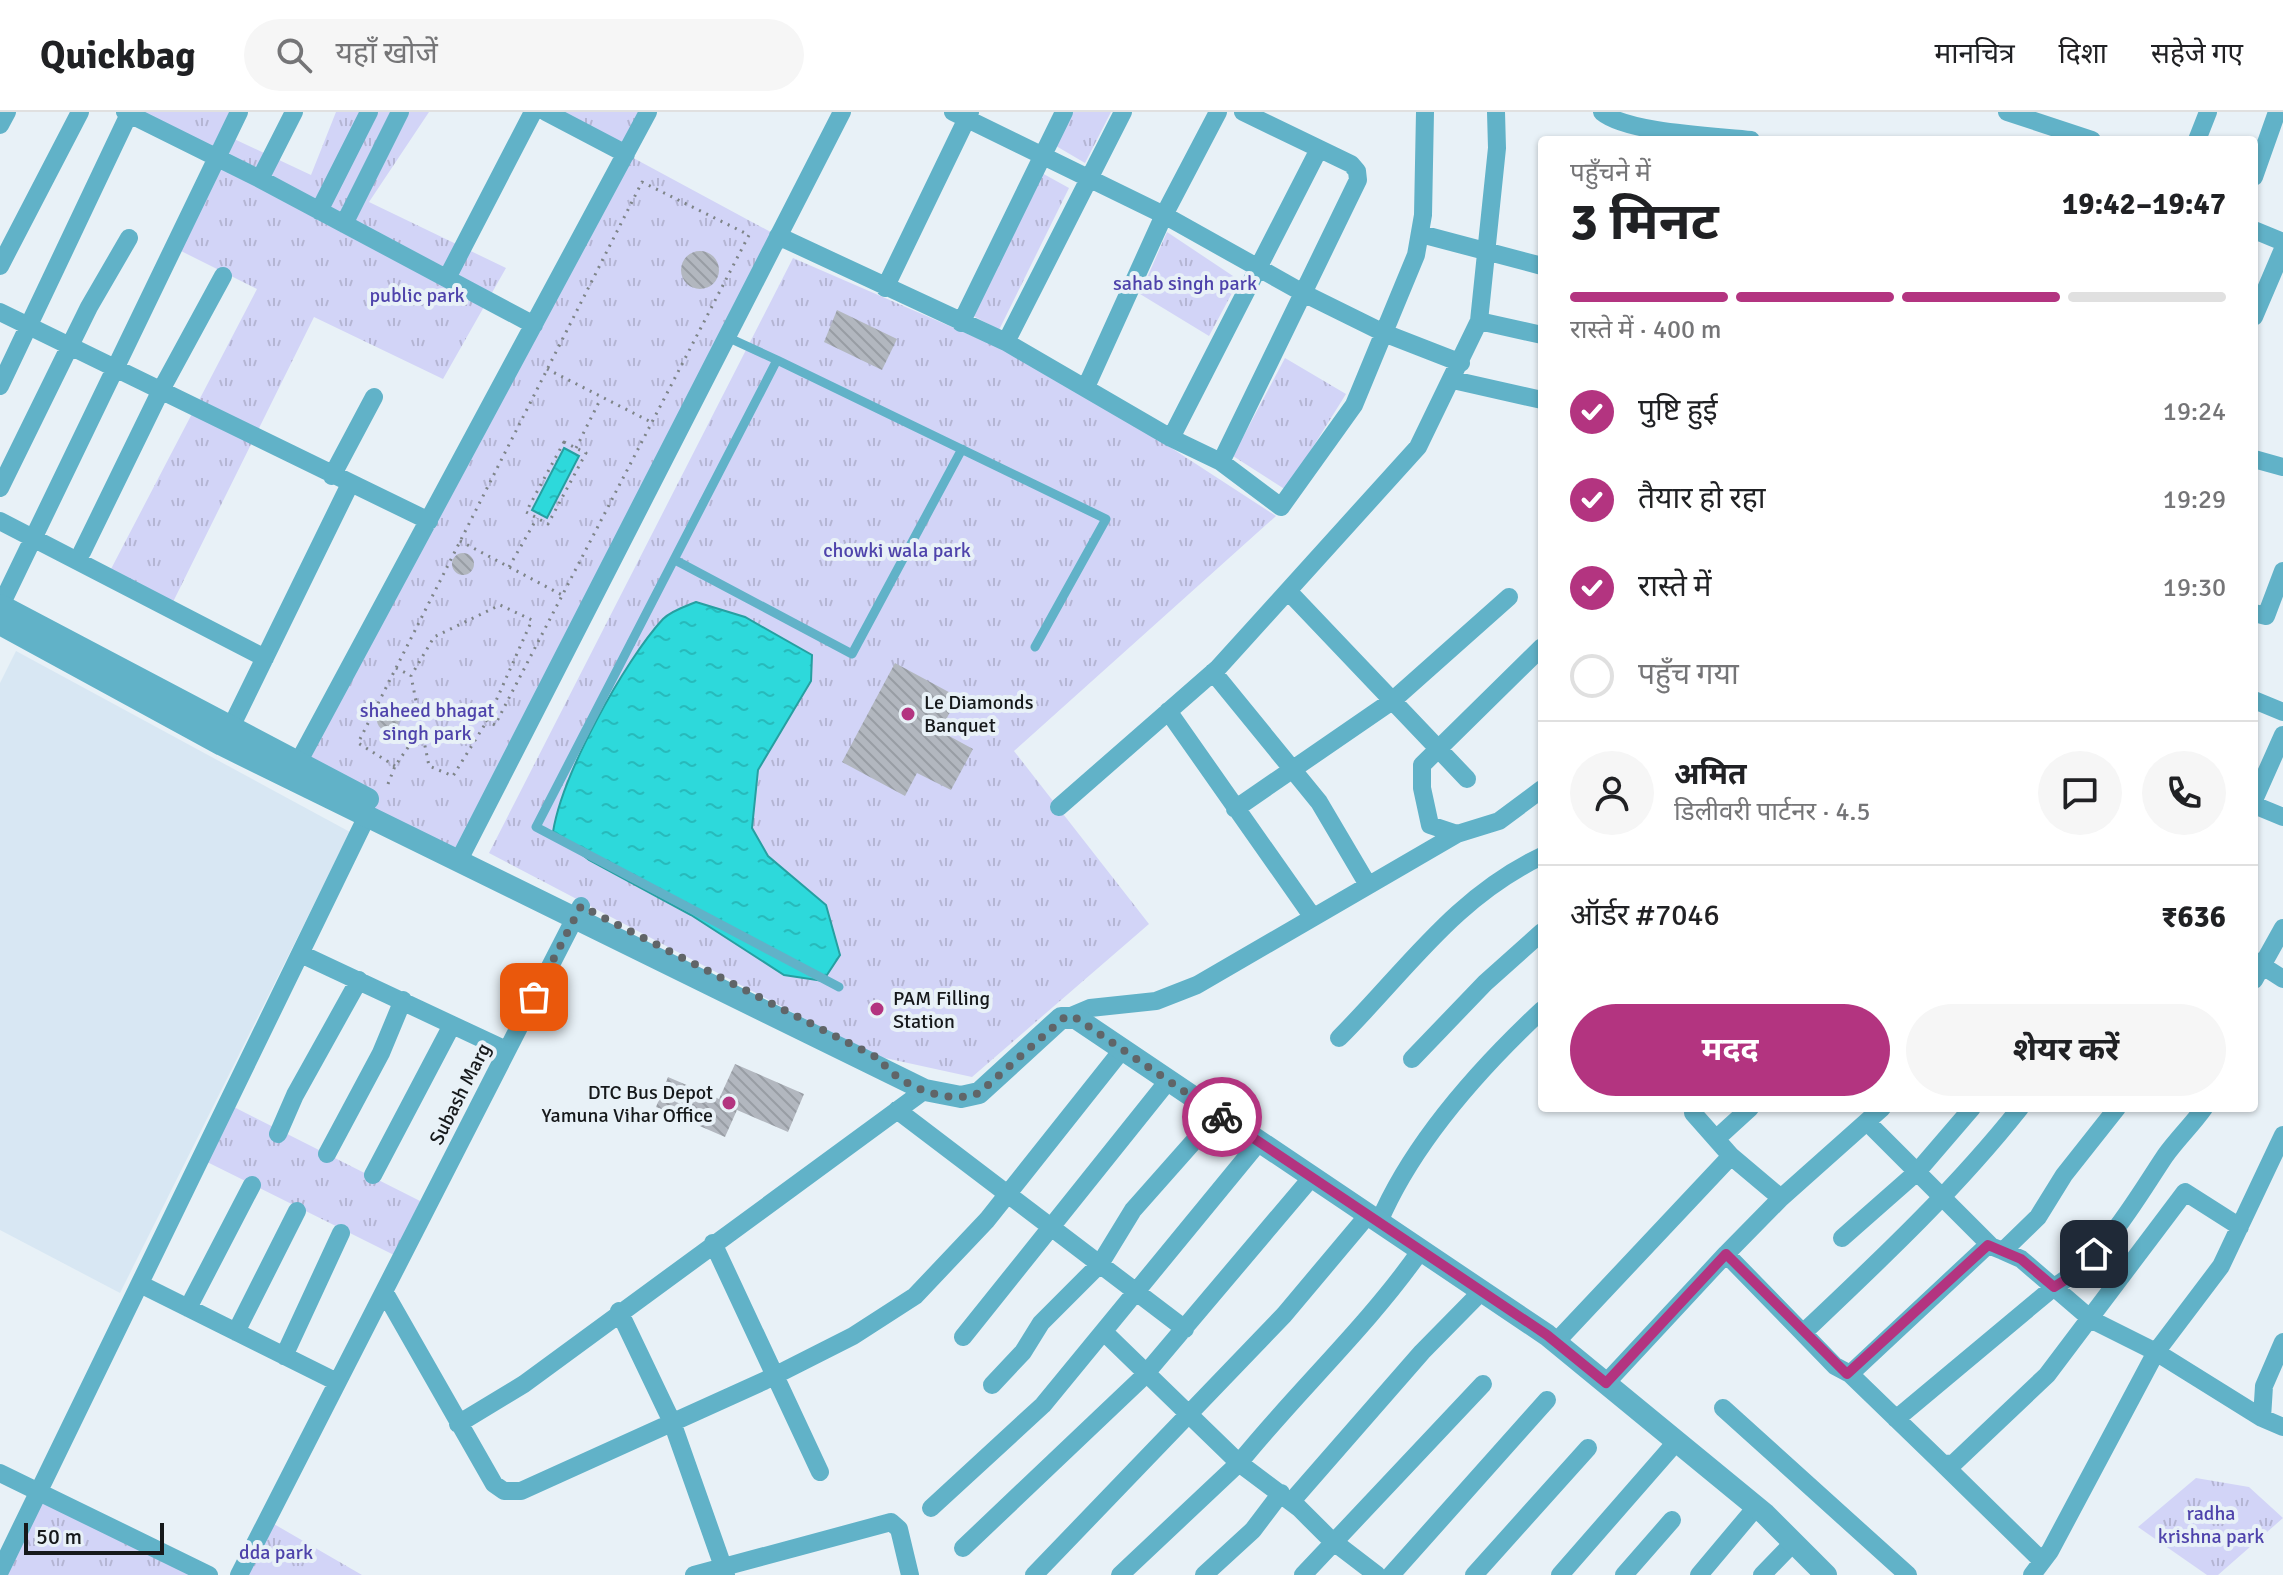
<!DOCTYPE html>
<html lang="hi">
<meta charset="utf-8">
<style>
:root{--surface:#fff;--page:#f6f6f6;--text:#202124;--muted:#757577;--line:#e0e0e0;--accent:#b33480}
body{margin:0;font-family:Signika,"Noto Sans Devanagari",sans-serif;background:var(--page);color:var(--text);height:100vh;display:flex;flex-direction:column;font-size:30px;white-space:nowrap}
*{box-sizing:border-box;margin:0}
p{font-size:26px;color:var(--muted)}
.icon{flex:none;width:44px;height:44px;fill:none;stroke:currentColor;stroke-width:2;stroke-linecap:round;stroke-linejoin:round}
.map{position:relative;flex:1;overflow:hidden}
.sheet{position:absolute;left:1538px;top:24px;width:720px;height:976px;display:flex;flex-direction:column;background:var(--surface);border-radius:8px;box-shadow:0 2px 6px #0004}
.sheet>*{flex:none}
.scale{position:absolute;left:24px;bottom:20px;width:140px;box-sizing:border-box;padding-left:8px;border:4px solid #16191b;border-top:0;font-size:22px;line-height:28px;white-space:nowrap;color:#16191b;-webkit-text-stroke:6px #e8f1f7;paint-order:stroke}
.pin{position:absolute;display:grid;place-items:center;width:68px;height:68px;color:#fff;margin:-34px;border-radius:16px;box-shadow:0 4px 12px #0006}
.courier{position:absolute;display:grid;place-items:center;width:80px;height:80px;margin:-40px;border:6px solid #b33480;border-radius:50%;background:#fff;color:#222;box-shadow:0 2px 10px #0007}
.summary em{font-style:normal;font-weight:700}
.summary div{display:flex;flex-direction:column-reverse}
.summary{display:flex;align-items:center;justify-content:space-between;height:136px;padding:0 32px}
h1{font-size:52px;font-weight:700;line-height:60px}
.bar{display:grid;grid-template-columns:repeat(4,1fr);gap:12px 8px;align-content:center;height:96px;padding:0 32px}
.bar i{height:10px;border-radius:6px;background:var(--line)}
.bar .active{background:var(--accent)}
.bar p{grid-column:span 4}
.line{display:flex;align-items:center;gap:20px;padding:0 32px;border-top:2px solid var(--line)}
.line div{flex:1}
.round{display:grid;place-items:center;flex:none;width:84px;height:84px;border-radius:42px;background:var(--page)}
ol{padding:0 32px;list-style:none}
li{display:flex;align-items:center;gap:24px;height:88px}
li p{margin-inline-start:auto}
li .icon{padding:8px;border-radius:50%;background:var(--accent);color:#fff;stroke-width:4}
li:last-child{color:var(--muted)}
li i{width:44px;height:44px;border:4px solid var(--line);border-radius:50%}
.primary-button{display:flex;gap:16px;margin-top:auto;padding:16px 32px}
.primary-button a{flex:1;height:92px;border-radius:48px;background:var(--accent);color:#fff;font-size:32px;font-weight:700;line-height:92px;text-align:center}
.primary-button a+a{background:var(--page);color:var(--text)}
header{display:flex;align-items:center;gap:48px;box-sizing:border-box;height:112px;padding:0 40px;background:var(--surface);border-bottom:2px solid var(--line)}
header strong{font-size:38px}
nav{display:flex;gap:44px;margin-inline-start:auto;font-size:28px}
.search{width:560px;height:72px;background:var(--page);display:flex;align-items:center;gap:20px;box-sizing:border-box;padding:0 28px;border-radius:44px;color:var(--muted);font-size:30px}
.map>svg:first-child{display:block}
</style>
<header>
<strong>Quickbag</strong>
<div class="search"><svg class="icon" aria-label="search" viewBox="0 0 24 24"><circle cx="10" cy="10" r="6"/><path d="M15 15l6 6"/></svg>यहाँ खोजें</div>
<nav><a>मानचित्र</a><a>दिशा</a><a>सहेजे गए</a></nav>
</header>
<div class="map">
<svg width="2283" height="1463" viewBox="0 0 2283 1463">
<defs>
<pattern id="park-tufts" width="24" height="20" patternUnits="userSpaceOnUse" patternTransform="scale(2)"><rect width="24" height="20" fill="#d2d4f7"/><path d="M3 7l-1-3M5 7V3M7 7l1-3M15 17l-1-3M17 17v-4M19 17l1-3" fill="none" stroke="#b4b5d3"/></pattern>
<pattern id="water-ripples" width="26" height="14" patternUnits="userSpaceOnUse" patternTransform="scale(2)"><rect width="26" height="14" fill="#2dd9db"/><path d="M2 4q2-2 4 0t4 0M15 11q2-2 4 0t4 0" fill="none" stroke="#27babb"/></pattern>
<pattern id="building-back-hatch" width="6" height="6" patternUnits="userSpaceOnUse" patternTransform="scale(2)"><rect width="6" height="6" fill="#b2b7bf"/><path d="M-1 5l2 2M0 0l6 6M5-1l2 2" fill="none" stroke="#989da4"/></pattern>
</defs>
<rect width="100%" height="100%" fill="#e8f1f7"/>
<path fill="#d8e7f3" d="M16,539L350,720L120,1181L0,1118V571Z"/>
<path fill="url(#park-tufts)" d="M143,0H239L232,26L311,63L336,0H429L369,90L506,156L443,267L314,205L173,490L111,457L257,177L175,136L219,44Z
M552,0H648L626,42L778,124L460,745L292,667L626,42Z
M1069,0H1111L1085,51L1051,31Z
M1040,60L1069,76L999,218L968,201Z
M1167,120L1239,168L1209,224L1140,182Z
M793,146L1053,259L1276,404L1014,639L1149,812L972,965L876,944L489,741Z
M1285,246L1346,282L1286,378L1233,344Z
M228,992L428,1093L400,1146L201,1047Z
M2196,1366L2249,1375L2283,1406L2218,1463H2207L2138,1415Z
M40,1379L194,1463H0Z
M267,1408L362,1463H239Z"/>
<path fill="url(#water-ripples)" stroke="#269fa1" stroke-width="2" d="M564,336L579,344L547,406L532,398Z
M696,490L745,505L812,543L811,569L758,658L752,716L768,744L826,793L840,843L823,869L784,863L691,803L589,748L553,720C562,663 624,549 663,507C671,499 686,494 696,490Z"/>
<path fill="url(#building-back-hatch)" d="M681 158a19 19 0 1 1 38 0a19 19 0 1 1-38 0Z
M837,198L897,227L882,258L824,230Z
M452 452a11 11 0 1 1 22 0a11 11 0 1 1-22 0Z
M895,551L958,585L940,619L973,637L951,678L917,661L905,684L842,650Z
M377 608a11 11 0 1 1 22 0a11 11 0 1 1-22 0Z
M735,952L804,982L788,1020L737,998L725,1025L656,995L668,965L719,987Z"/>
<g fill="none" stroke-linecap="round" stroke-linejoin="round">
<path stroke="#7e8488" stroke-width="3" stroke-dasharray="2 6" stroke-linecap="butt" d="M547,257L651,310
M564,330L586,341L548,412L526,400Z
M576,336L601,286
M460,429L562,483
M509,455L537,406
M396,556L410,563
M395,654L358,631L642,70L749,123L495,613L487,609L532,508L500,493L434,525L411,564L429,654L453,664L487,609
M388,672L395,654L423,614"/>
<path stroke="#61b2c8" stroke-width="9" d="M727,225L777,248
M675,448L852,542L962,337
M839,875L536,715L777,248L1106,407L1035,535"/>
<path stroke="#61b2c8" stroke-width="18" d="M125,0L260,67L294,0
M546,0L626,42
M953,0L1164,103L1305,182L1384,221L1461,251
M1123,0L1006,230L1171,326L1221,350L1358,68L1357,59L1351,52L1243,0
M1602,0C1627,21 1716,24 1751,28
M2007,0L2092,28
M0,13L7,0
M2197,28L2208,0
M2254,65L2277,0
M260,67L534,213
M319,99L369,0
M344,112L400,0
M2254,118L2283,130
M1421,122L1542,154
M778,124L1006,230
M0,154L80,0
M447,166L533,0
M885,176L970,0
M0,200L429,409
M2254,205L2283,137
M1479,209L1542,223
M961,211L1064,0
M1453,268L1542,288
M0,274L130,0
M1086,275L1164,103L1218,0
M1171,326L1319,37
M2254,347L2283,355
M1221,350L1281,395L1354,293L1416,143L1423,103L1425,0
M332,364L374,285
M0,376L89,195L129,126
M0,409L265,546
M82,440L161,278L223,164
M1289,480L1467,667
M1,493L239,0
M2254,501L2266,504L2283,459
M1213,560L1319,690L1368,773
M2254,588L2283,600
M1168,599L1312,804
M231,615L350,372
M293,660L648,0
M2254,688L2283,623
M2254,693L2283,705
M1059,695L1218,556L1418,335L1479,209L1497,36L1496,0
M1235,697L1392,589L1509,485
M1457,722L1499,709L1542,677
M459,748L842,0
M301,842L506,938
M2255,849L2283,867
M2254,868L2283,816
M1071,904L1090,896L1156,889L1197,873L1457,722L1430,713L1422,676V653L1542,535
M1339,926C1406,859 1454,786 1542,744
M1412,947L1485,871L1542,820
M2117,996L2064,1063L2038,1105L2003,1139L2021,1147L2092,1208L2156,1240L2262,1306L2283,1315
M897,998L1185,1217
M1693,1001L1731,1044L1781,1086
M1867,1010L1990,1133
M278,1022L295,983L359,868
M1716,1027L1750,996
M327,1042L381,941L403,888
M373,1063L452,913
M1379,1110C1413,1030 1479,957 1542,898
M1842,1126L1917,1060L1972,996
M713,1131L820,1360
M1726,1142L1781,1086L1882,996
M140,1172L337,1270
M385,1181L494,1372L504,1379H521L764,1269L853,1224L915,1184L987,1108L1122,938
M188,1196L252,1073
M619,1199L672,1310L726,1463
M236,1220L297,1099
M1104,1220L1239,1351L1120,1463
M1803,1221L1835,1254L1850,1262L1988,1133L2003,1139
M963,1225L1168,969
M1556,1230L1731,1044
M284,1244L341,1121
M1850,1262L1942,1351L1953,1352L2047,1263L2185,1080L2240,1115
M1606,1271L1726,1142L1803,1221C1879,1149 1955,1078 2020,996
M992,1273L1023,1240L1041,1211L1100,1152L1133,1098L1218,1002
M1723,1296L1908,1463
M2262,1306L2264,1274L2283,1230
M1896,1307L2054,1175C2105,1144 2133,1092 2165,1044C2177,1027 2192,1013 2204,996
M458,1312L524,1272L925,978
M1942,1351L2042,1449
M0,1361L209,1463
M1291,1390L1422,1240L1482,1179
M931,1396L1043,1293L1259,1030
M963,1436L1142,1266L1312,1065
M0,1459L368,702
M239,1463L581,794
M694,1463L891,1410L899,1417L910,1463
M1034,1463L1284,1203L1368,1103
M1204,1463L1253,1418L1281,1381
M1303,1463L1483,1272
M1377,1463L1330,1427L1299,1396L1239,1351C1298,1278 1367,1215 1421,1138
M1391,1463L1547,1288
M1474,1463L1588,1336
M1560,1463L1677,1329
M1624,1463L1672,1408
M1699,1463L1757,1394
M1762,1463L1794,1430
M2032,1463L2050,1439L2156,1240L2221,1154L2283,1023"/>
<path stroke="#61b2c8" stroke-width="22" d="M0,493L368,687
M0,512L222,633L925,978L961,985L979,981L1061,906H1076L1547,1223L1765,1402L1826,1463"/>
</g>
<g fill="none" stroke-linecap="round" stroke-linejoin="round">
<path stroke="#606568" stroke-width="8" stroke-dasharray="0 14.4" d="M534,885L581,794L880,947C896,973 949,994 979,981L1066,904L1076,906L1222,1005"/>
<path stroke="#b33480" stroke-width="10" d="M1222,1005L1547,1223L1606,1271L1726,1142L1847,1262L1988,1133L2021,1147L2054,1175L2076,1161L2094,1142"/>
</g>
<g fill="#b33480" stroke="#e8f1f7" stroke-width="3">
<circle cx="908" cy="602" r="8"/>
<circle cx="877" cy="897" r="8"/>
<circle cx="729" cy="991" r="8"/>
</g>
<g text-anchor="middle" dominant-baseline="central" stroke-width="8" stroke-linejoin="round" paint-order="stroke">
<g font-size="20" fill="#4e43ab" stroke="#e8f1f7">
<text x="1185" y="171">sahab singh park</text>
<text x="417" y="183">public park</text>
<text x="897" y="438">chowki wala park</text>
<text x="427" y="598">shaheed bhagat<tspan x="427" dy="23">singh park</tspan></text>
<text x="2211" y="1401">radha<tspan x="2211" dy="23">krishna park</tspan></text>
<text x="276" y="1440">dda park</text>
</g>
<g font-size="20" fill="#16191b" stroke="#e8f1f7" text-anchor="start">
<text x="924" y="590">Le Diamonds<tspan x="924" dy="23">Banquet</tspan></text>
<text x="893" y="886">PAM Filling<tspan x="893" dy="23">Station</tspan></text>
<text x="713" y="980" text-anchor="end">DTC Bus Depot<tspan x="713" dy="23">Yamuna Vihar Office</tspan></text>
</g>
<g font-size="20" fill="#16191b" stroke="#e8f1f7">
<text transform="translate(460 982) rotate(-63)">Subash Marg</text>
</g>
</g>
</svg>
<div class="scale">50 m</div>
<div class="pin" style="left:534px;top:885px;background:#ea580c"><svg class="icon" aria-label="bag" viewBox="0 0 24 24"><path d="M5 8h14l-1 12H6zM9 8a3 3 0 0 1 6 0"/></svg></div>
<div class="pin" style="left:2094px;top:1142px;background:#1f2937"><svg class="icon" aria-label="home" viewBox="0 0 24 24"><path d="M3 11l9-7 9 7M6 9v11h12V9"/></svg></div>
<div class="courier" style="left:1222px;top:1005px"><svg class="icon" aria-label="bike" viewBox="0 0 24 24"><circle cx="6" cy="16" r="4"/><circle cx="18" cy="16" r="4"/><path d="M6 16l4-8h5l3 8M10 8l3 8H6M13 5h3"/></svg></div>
<section class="sheet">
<div class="summary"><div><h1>3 मिनट</h1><p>पहुँचने में</p></div><em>19:42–19:47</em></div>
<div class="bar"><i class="active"></i><i class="active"></i><i class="active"></i><i></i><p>रास्ते में · 400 m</p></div>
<ol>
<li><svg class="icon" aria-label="check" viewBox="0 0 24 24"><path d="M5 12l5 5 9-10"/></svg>पुष्टि हुई<p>19:24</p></li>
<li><svg class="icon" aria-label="check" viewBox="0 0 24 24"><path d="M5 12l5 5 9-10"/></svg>तैयार हो रहा<p>19:29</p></li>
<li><svg class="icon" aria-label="check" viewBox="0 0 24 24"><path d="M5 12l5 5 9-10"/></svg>रास्ते में<p>19:30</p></li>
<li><i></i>पहुँच गया</li>
</ol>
<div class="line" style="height:144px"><a class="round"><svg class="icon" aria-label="person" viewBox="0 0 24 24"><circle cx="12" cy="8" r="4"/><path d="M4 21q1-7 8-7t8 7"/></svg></a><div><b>अमित</b><p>डिलीवरी पार्टनर · 4.5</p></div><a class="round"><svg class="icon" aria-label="chat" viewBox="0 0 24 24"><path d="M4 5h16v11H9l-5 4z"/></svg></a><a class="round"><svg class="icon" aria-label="phone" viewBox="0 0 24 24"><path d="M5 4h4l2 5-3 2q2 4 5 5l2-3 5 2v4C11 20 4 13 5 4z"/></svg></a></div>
<div class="line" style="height:104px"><div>ऑर्डर #7046</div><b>₹636</b></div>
<div class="primary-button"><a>मदद</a><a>शेयर करें</a></div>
</section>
</div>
